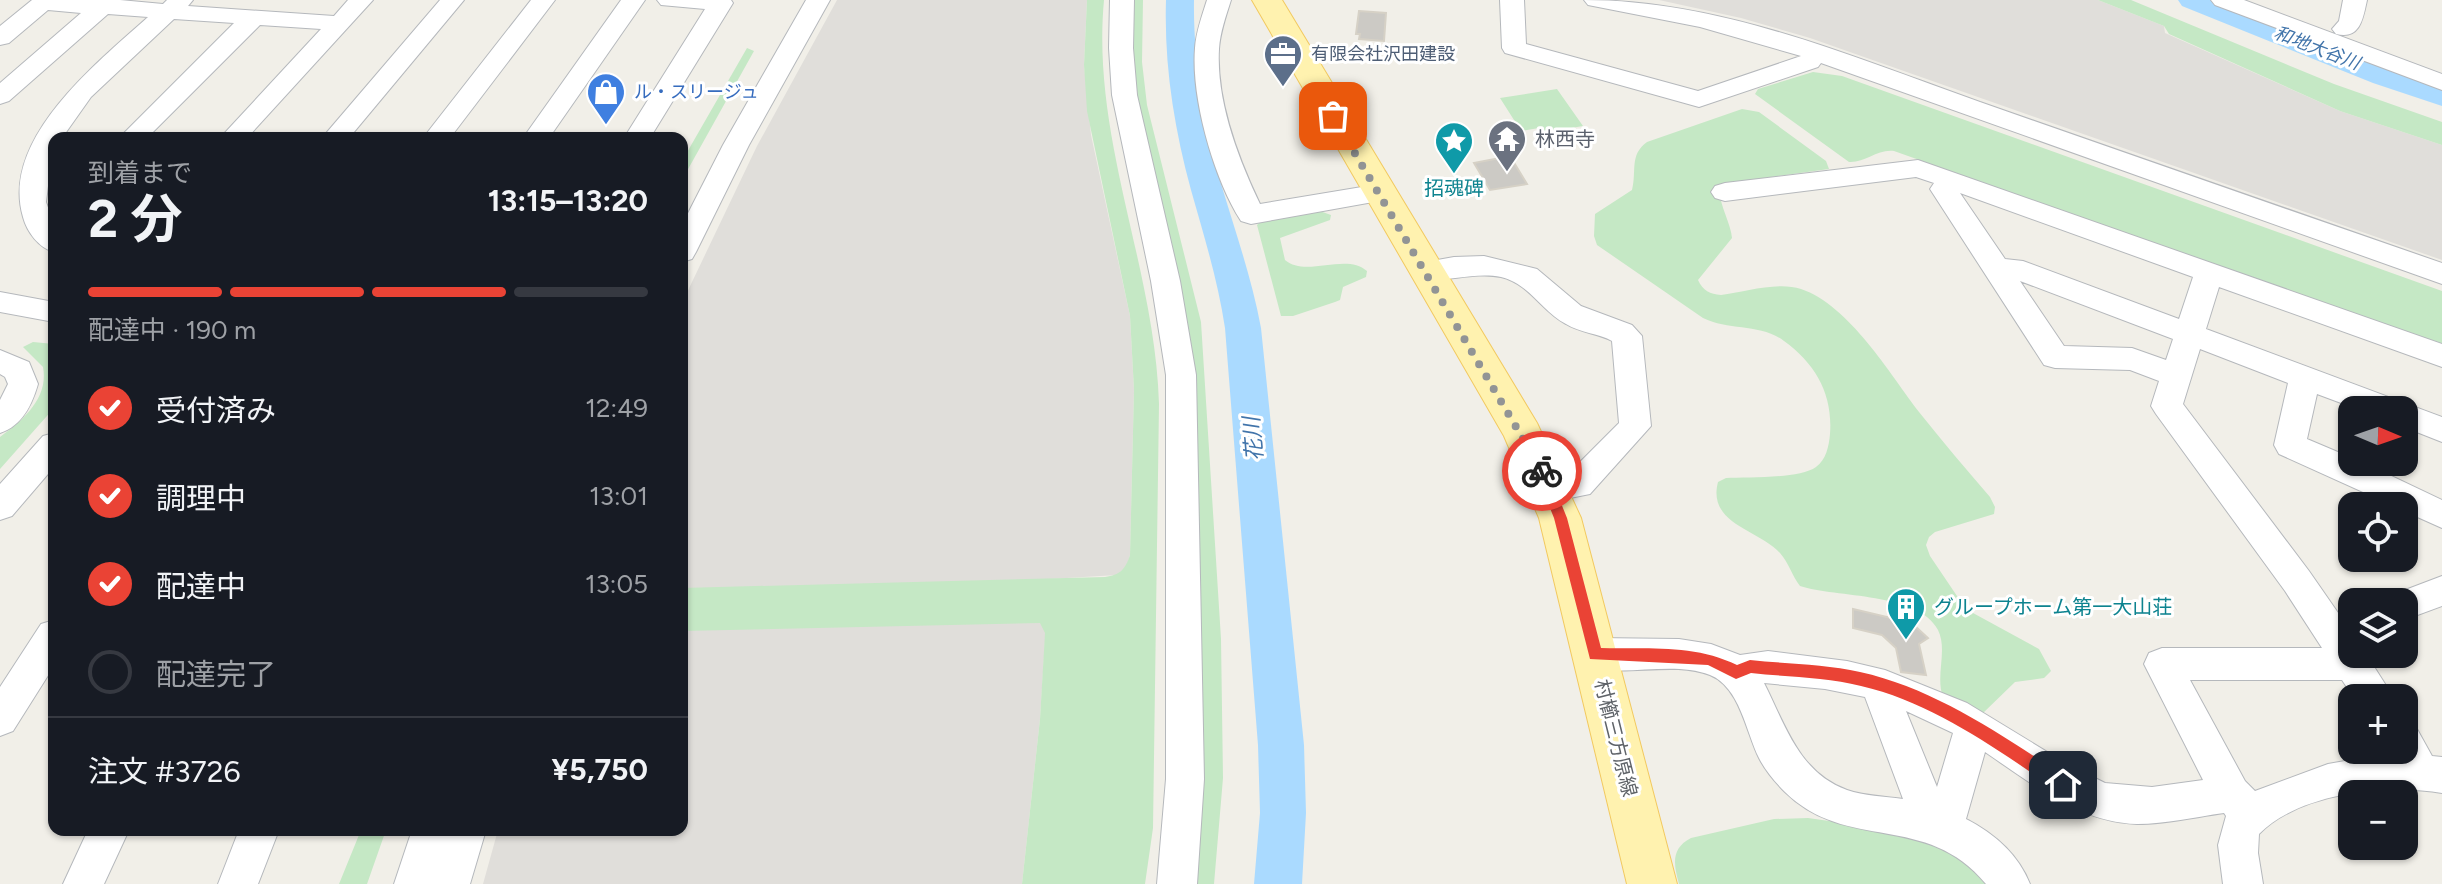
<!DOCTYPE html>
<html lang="ja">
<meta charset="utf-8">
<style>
:root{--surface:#171b24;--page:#242831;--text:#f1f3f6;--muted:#9ea1a6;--line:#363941;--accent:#ea4335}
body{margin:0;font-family:Figtree,"Noto Sans JP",sans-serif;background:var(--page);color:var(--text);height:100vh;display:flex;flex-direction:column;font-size:30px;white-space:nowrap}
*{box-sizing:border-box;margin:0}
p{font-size:26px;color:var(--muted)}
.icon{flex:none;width:44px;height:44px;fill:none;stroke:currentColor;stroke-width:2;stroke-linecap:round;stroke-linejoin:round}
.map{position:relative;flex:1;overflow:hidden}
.side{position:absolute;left:48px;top:132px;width:640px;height:704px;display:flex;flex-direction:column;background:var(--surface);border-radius:16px;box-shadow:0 2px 6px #0004}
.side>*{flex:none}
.needle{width:52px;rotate:92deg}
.controls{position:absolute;left:2338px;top:396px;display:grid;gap:16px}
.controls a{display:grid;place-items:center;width:80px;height:80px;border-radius:16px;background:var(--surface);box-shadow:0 2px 6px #0004;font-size:40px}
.pin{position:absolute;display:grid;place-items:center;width:68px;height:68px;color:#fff;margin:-34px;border-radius:16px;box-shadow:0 4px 12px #0006}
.courier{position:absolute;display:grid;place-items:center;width:80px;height:80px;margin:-40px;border:6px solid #ea4335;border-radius:50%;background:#fff;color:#222;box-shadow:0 2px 10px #0007}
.head em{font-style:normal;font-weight:700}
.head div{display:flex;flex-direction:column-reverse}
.head{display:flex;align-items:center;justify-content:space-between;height:136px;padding:0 40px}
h1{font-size:52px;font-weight:700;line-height:60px}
.bar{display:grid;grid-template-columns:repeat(4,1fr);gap:12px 8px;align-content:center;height:96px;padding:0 40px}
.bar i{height:10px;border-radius:6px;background:var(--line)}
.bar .selected{background:var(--accent)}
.bar p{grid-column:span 4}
.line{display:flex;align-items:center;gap:20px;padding:0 40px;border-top:2px solid var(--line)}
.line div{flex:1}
ol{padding:0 40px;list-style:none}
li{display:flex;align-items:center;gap:24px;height:88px}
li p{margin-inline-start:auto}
li .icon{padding:8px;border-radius:50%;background:var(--accent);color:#fff;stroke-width:4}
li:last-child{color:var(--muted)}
li i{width:44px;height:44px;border:4px solid var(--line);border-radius:50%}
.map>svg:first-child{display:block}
</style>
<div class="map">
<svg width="2442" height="884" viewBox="0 0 2442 884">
<rect width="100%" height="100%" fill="#f1efe8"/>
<path fill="#e0deda" d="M837,0H1087L1084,65L1091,135L1130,316L1134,390L1130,555L1126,568L1117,575L1049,579L1040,719L1022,884H483L498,830H682V303L757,146Z
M1659,0H2098L2164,26L2165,33L2340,111L2442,145V260L1810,38L1741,18Z"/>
<path fill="#c5e8c5" d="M1087,0H1104C1091,139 1155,267 1159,404L1153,828L1145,884H1022L1040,719L1045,633L1040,623L682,631V588L1105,577C1120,575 1125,570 1130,555L1134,390L1130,316L1087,111L1084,65Z
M1132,0H1143L1142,62L1147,105L1201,322L1221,639L1223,778L1214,884H1195L1203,779L1195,374C1187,290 1155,211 1141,128C1133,86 1130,43 1132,0Z
M2098,0H2131L2334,84L2442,122V145L2340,111L2169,34L2164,26Z
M747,48L754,51L682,180V161Z
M1813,72L1842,76L2442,291V346L1894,151C1877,149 1865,163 1849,162L1755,94L1758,89Z
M1557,89L1583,126L1542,133L1539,128L1521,131L1500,98Z
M1742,109L1759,112L1826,161L1829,169L1721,184C1715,198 1731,222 1732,238L1698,280C1703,291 1710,294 1721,295C1744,292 1778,281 1801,289C1849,305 1890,374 1919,412C1942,441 1966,469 1990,497L1995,507L1994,514L1935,532L1929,537L1926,545L1930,556L1957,596L1973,613L2039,649L2051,671L2044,678L2015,682L1981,715L1943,697C1935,676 1948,650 1938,630C1919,592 1836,598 1800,586C1792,576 1789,563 1780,553C1758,529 1707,524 1718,482L1726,478C1747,477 1799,479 1816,467C1826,460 1829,446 1830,434C1833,395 1816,364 1784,341C1760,323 1729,331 1703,318L1597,245L1594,236L1595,214L1632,190C1637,171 1629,155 1647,142Z
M1317,210L1331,215L1330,220L1280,238L1285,260C1306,278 1346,252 1367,271L1366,277L1343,287L1340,300L1335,302L1293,316H1281L1257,225L1262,220Z
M33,342L54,344V408L0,469V437C23,420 49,398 43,367L23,347Z
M1808,818L1928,835L1995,884H1679C1674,865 1670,849 1691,838L1774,819Z
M361,830H386L367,884H339Z"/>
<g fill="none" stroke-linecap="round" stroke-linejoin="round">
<path fill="#aadaff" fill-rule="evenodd" d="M1166,0H1194C1193,64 1205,125 1222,187C1236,234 1252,279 1261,328L1304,745L1306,813L1302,884H1254L1260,813L1258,745L1225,328C1218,281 1204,236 1191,190C1174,127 1164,65 1166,0Z
M2178,0H2216L2442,87V106L2373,83L2182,6Z"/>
</g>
<path fill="#cccac5" stroke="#d6d1c6" stroke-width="2" d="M1359,11L1386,13L1384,41L1359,39L1360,34H1356Z
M1510,156L1527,184L1490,190L1474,163Z
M1853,609L1891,618L1900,612L1928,638L1919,644L1926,675L1901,672L1896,648L1882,635L1853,628Z"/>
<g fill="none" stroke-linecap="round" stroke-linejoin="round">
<defs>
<path id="minor" d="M32,0H120L163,4L167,0H193L188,6L334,16L348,0H373L247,138H220L321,29L260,25L147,138H119L234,23L174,19L91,97L62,138H54L46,202L54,224V252C39,248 27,232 23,217C0,139 97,63 148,17L108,14L9,101L0,104V83L81,13L48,10L9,43L0,45V26Z
M440,0H464L349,138H322Z
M531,0H555L450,138H423Z
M621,0H645L549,138H523Z
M657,0H731L733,3L650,138H624L705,9L661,5Z
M806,0H830L749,145L696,252L692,259L682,262V225L723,145Z
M1110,0H1134L1133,48L1137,95L1180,281L1196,375L1204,779L1197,884H1157L1166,779V375L1151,281L1112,95L1109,48Z
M1207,0H1231C1226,16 1220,32 1219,49C1216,101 1238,158 1260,204L1380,184L1390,187L1394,193L1390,199L1251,224L1241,221C1214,179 1191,99 1195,48C1196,32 1202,16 1207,0Z
M1500,0H1524L1526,44L1698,91L1801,56L1700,27L1588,5L1584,0C1721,0 1853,57 1980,102C2134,156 2288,210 2442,263V284L1821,63L1818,67L1699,107L1505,53L1502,48Z
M2211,0H2244L2442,74V90L2215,5Z
M2343,0H2367C2363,19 2360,40 2336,34L2332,29L2339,21Z
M1918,160L2442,344V367L2219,287L2206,329L2442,417V442L2404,427V410H2360L2317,394L2307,439L2352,458V462H2362L2442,500V528L2404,511V506H2394L2279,454L2274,445L2288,383L2200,349L2183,404L2309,571L2352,633V654H2366L2394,698H2354L2342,680H2190L2245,781L2255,791L2328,764L2390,753L2389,750H2404V724L2417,729L2432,756L2442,757V793C2388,783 2299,793 2259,834L2258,853L2263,884H2223L2218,845L2226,816L2224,813C2195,817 2166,824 2137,824C2078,822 2031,783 1985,752L1966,819C1995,834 2018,854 2030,884H1986C1926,811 1847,853 1785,792C1775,782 1765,770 1759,758C1746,732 1740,687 1710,675C1670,660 1622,679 1582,665L1577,654L1582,643L1595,638L1679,639L1711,644L1740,655L1768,651L1847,661L1885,670L1967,703L2067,764L2105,783L2152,787L2203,780L2144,664L2149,653L2162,648H2322L2285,591L2156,414L2151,406L2159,381L2130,370L2055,368L2044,365L1930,189L1934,183L1916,177L1725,201L1715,198L1711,192L1715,186L1725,183ZM1960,193L2193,277L2179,319L2023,261L2005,259ZM2020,281L2173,339L2166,360L2132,348L2064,346ZM1764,683L1825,689L1865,697L1903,799C1884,796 1864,796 1847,790C1798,772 1785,724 1764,683ZM1906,711L1953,733L1937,787Z
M1484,256L1537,269L1581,306L1632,325L1642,336L1651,426L1590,494L1550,502L1538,498L1534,489L1538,480L1569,473L1619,423L1612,341C1598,333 1580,333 1566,324C1541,311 1530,284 1501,277C1472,271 1440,285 1415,278L1411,271L1415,264L1454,257Z
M0,292L54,302V322L0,312Z
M0,350L29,362L38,384C32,405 22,426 0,433V400L8,384L5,377L0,374Z
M54,433V467L12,516L0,520V484L43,436Z
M2442,576V606L2404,620V602H2388L2392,595Z
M54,620V666L13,731L0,736V687L41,624Z
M88,830H129L104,884H63Z
M239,830H279L258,884H218Z
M412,830H486L470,884H394Z"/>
<path id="major" d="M1252,0H1282L1537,423L1581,518L1677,884H1627L1539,518L1504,436Z"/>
</defs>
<use href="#minor" stroke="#b5b8bc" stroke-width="2"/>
<use href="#major" stroke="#f2c960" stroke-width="2"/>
<use href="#minor" fill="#fff" fill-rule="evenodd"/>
<use href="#major" fill="#fff2af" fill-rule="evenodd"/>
</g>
<path fill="#ea4335" d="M1542,466L1548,471L1567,518L1601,648C1647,649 1695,644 1737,665L1750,660C1786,664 1825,664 1860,672C1937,689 2004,737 2069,779V790H2057C1996,749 1934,703 1861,686C1826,677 1787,677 1751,673L1736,679L1708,665L1590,659L1554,518L1535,471Z"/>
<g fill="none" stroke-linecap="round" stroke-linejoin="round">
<path stroke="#929495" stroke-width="8" stroke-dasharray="0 14.4" d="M1333,116L1542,471"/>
</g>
<defs>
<symbol id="office-pin" viewBox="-11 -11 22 30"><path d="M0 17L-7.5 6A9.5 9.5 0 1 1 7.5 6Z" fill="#5c6f8a" stroke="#fff"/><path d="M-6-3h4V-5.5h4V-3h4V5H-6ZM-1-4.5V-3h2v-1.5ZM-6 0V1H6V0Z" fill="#fff"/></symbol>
<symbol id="shop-pin" viewBox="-11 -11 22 30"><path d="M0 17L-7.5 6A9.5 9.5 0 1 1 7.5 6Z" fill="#3f7fe0" stroke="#fff"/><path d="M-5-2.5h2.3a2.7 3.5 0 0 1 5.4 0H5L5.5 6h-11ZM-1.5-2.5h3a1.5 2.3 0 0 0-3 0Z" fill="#fff"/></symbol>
<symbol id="temple-pin" viewBox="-11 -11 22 30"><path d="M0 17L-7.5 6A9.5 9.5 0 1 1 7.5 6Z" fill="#6b7280" stroke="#fff"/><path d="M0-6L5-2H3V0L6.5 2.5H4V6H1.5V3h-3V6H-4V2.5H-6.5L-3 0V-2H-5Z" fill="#fff"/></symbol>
<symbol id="sight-pin" viewBox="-11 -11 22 30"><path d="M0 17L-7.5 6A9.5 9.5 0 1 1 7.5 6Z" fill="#0f9aa8" stroke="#fff"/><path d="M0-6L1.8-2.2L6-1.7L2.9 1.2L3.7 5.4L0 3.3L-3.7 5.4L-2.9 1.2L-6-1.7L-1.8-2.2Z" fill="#fff"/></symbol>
<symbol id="building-pin" viewBox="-11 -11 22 30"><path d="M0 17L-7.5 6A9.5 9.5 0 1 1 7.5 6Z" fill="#0f9aa8" stroke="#fff"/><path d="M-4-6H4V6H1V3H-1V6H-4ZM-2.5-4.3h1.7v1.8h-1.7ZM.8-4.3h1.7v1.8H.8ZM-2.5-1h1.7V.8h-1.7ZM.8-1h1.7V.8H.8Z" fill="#fff"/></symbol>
</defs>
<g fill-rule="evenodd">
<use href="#office-pin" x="1261" y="32" width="44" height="60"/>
<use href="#shop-pin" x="584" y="70" width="44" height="60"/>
<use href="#temple-pin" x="1485" y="117" width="44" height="60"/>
<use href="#sight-pin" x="1432" y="119" width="44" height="60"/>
<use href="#building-pin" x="1884" y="585" width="44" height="60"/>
</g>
<g text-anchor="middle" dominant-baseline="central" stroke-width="6" stroke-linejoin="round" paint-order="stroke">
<g font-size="18" font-style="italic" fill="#4174aa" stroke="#fff">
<text transform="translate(2317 48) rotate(21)">和地大谷川</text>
</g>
<g font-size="18" fill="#4e5e75" stroke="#fff" text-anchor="start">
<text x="1311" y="54">有限会社沢田建設</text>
</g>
<g font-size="18" fill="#366cbe" stroke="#fff" text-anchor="start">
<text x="634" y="92">ル・スリージュ</text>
</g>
<g font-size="20" fill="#5b616d" stroke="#fff" text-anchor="start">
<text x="1535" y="139">林西寺</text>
</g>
<g font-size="20" fill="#0d838f" stroke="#fff">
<text x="1454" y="188">招魂碑</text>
<text x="1934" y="607" text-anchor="start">グループホーム第一大山荘</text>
</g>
<g font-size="20" fill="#5f6368" stroke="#fff">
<text transform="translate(1616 738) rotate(76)">村櫛三方原線</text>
</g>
<g font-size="22" font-style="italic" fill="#4174aa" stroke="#fff">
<text transform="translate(1253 439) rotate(-95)">花川</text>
</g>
</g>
</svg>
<div class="controls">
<a><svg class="needle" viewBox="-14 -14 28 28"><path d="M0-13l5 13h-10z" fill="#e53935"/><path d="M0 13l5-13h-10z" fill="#9ea1a6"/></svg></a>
<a><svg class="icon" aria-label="locate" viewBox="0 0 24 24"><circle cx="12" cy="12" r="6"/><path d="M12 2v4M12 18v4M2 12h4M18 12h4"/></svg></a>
<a><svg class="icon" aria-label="layers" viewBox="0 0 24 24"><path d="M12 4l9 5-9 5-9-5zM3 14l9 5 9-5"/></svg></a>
<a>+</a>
<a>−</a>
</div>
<div class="pin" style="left:1333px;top:116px;background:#ea580c"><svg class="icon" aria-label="bag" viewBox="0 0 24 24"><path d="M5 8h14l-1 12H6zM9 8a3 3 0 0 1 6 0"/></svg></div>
<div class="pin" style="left:2063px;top:785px;background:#1f2937"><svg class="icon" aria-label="home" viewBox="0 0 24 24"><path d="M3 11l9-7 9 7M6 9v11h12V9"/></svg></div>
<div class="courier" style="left:1542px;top:471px"><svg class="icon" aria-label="bike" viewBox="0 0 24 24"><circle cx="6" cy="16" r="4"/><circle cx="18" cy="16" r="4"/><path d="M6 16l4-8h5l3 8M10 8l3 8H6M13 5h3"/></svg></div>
<section class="side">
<div class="head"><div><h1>2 分</h1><p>到着まで</p></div><em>13:15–13:20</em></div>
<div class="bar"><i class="selected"></i><i class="selected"></i><i class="selected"></i><i></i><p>配達中 · 190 m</p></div>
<ol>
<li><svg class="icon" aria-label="check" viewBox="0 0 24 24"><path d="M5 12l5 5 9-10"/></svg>受付済み<p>12:49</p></li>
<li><svg class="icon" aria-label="check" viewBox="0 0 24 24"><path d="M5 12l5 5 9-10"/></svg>調理中<p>13:01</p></li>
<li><svg class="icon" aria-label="check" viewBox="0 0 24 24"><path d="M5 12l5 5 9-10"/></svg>配達中<p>13:05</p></li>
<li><i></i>配達完了</li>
</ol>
<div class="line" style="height:104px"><div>注文 #3726</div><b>¥5,750</b></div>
</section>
</div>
